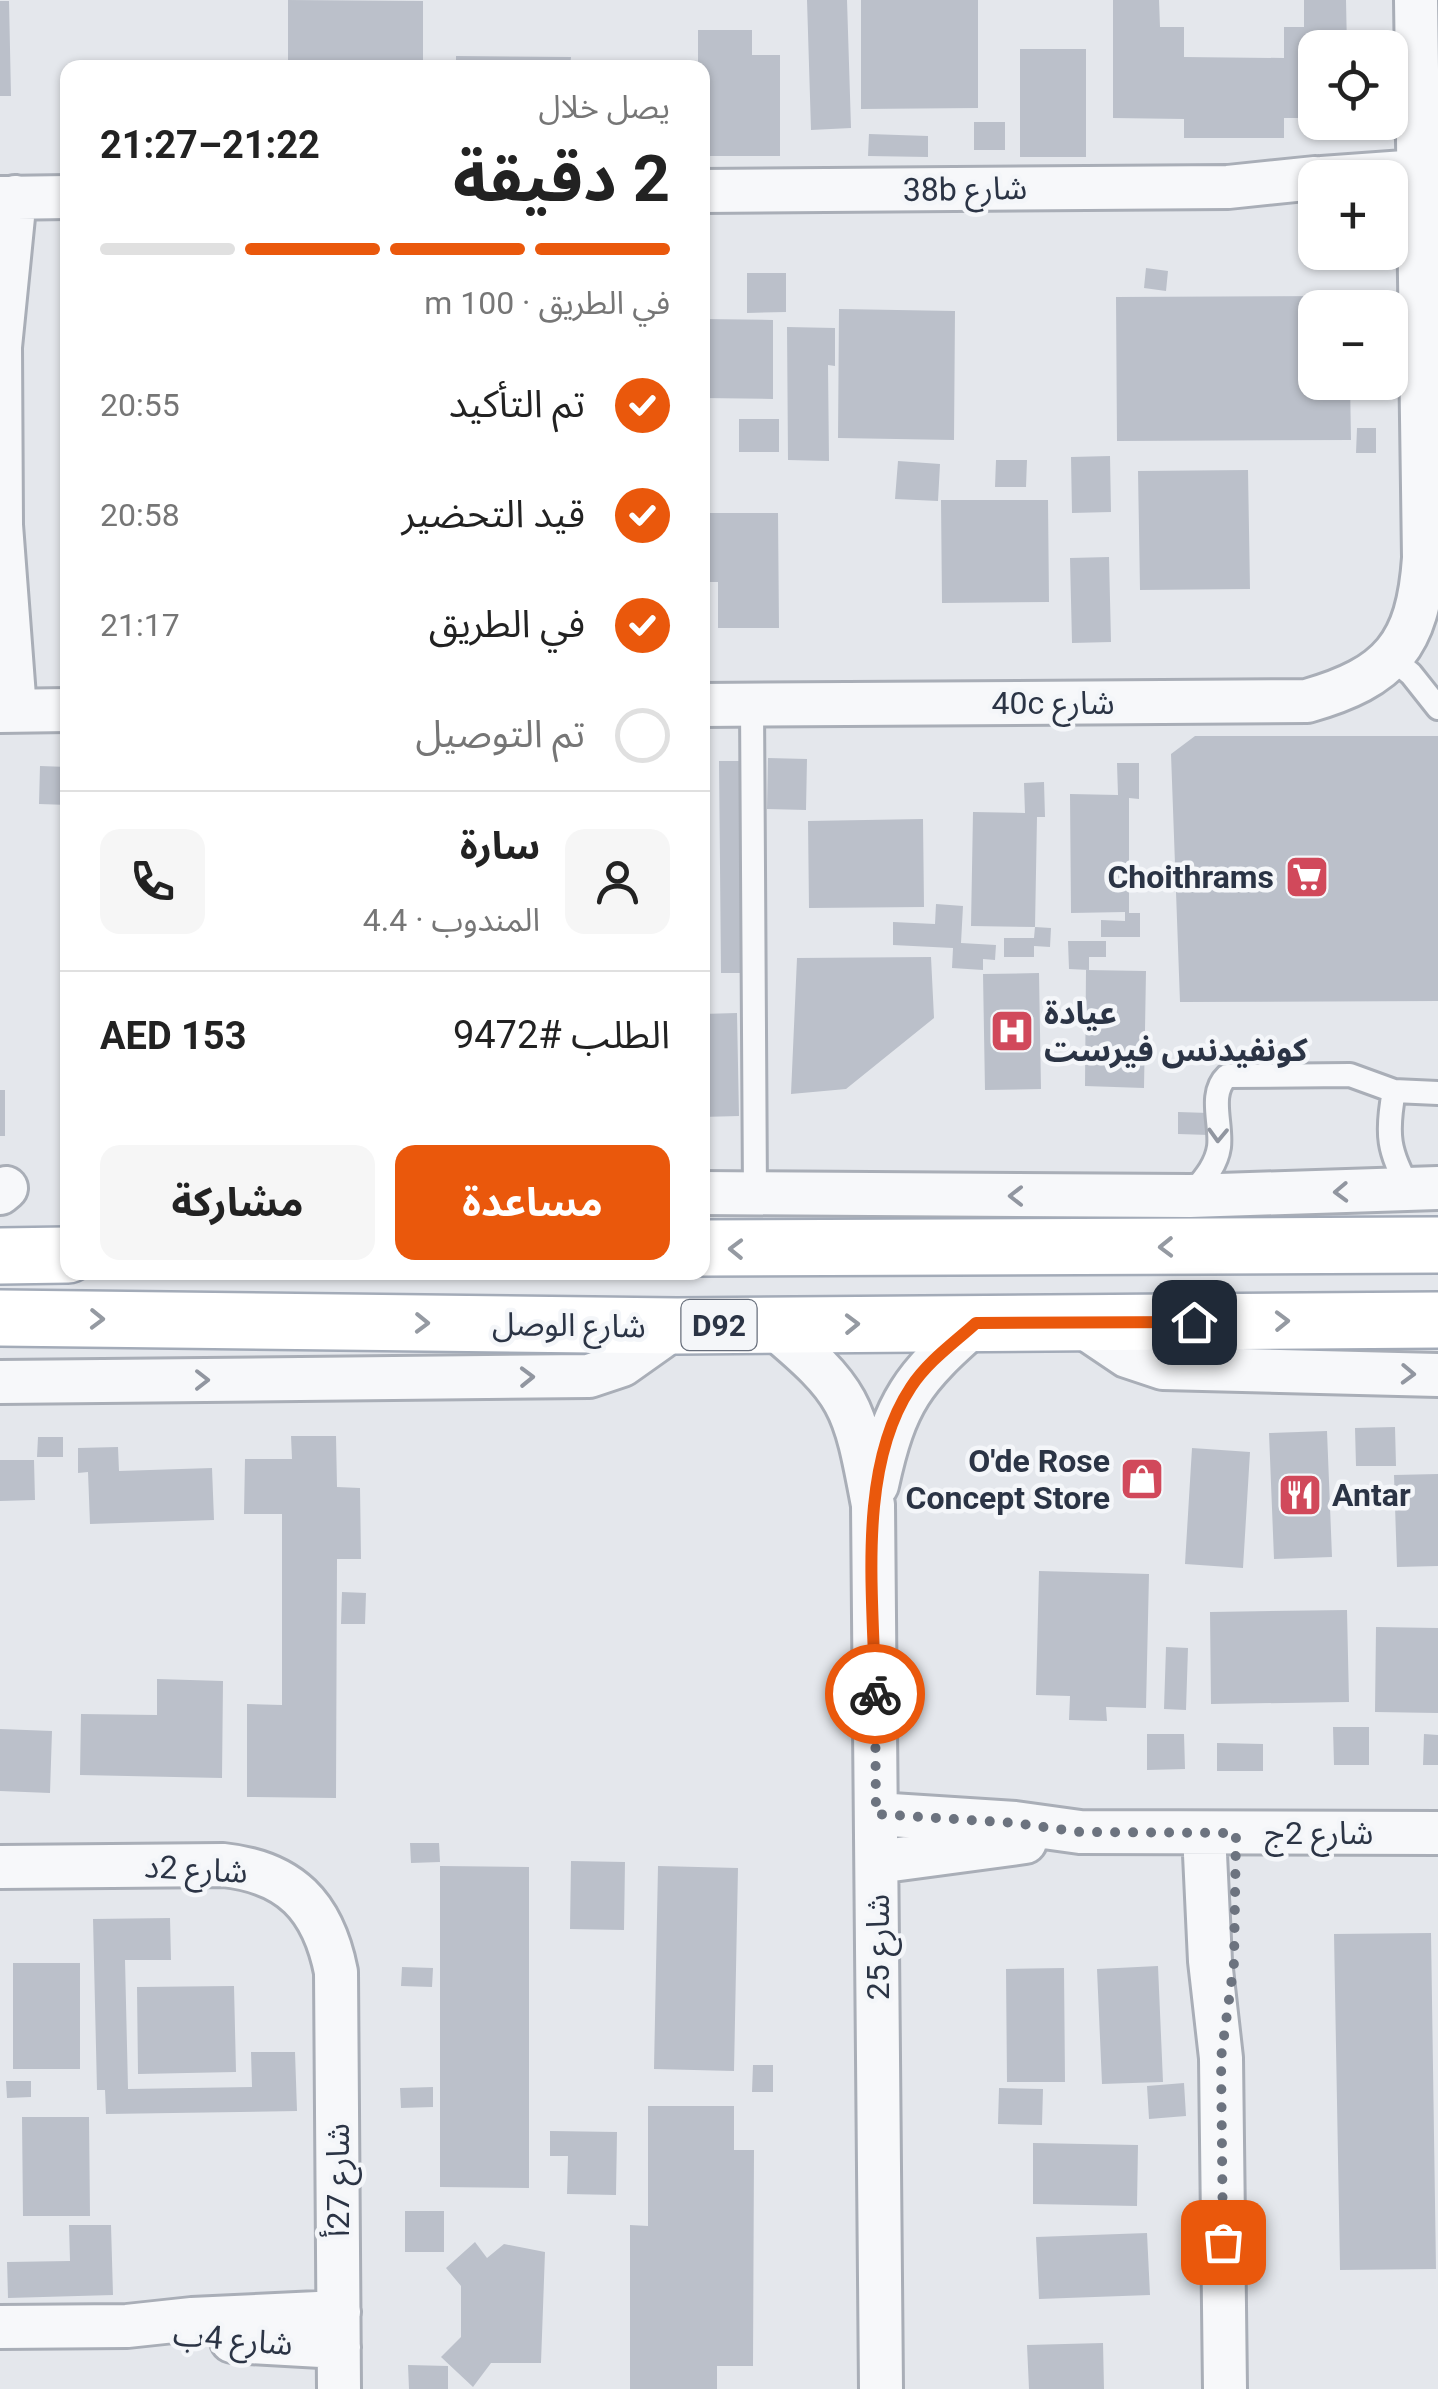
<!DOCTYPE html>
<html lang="ar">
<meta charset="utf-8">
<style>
:root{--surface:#fff;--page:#f6f6f6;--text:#222;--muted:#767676;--line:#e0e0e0;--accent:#ea580c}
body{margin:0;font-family:Roboto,"Noto Sans Arabic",sans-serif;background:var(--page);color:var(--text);direction:rtl;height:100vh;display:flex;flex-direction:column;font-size:38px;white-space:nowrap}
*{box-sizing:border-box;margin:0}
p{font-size:32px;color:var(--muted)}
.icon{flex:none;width:55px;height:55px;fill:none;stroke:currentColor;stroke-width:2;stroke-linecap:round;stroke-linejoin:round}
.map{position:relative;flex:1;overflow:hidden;direction:ltr}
.drawer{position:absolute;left:60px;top:60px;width:650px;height:1220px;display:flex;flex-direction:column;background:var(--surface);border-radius:20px;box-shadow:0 2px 8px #0004;direction:rtl}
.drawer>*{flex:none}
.tools{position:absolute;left:1298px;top:30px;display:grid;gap:20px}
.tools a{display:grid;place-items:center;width:110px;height:110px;border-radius:20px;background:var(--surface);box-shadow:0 2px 8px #0004;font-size:50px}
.pin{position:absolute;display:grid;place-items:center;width:85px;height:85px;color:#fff;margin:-42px;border-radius:20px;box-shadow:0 5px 15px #0006}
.courier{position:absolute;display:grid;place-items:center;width:100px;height:100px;margin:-50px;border:8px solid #ea580c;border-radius:50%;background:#fff;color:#222;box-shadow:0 2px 12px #0007}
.overview em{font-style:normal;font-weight:700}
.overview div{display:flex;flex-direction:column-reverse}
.overview{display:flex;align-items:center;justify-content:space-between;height:170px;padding:0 40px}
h1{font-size:65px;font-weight:700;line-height:75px}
.bar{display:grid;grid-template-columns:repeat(4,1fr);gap:15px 10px;align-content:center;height:120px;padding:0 40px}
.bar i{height:12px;border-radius:8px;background:var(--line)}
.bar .current{background:var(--accent)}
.bar p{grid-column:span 4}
.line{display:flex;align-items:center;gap:25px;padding:0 40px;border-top:2px solid var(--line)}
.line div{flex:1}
.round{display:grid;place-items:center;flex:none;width:105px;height:105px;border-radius:20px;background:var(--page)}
ol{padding:0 40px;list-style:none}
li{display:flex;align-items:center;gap:30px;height:110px}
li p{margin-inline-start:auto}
li .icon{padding:10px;border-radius:50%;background:var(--accent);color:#fff;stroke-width:4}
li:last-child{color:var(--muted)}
li i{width:55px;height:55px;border:5px solid var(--line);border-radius:50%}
.primary-button{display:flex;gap:20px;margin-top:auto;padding:20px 40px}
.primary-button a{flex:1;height:115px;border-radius:20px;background:var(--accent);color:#fff;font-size:40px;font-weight:700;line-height:115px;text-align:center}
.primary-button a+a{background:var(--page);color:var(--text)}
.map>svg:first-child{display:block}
</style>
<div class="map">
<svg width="1438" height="2389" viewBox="0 0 1438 2389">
<rect width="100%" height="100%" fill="#e4e7ec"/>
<path fill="#bbc0ca" d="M288,0L423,1V68H288Z
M807,0H847L851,128L811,130Z
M861,0H978V108L861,109Z
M1113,0H1159L1160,27H1184V57L1284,58V27H1304V0H1346L1347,48H1315V118H1284V138H1184V119L1113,118Z
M0,1H9L11,96H0Z
M698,30H752V55H780V156H702V68H698Z
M1020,49H1086V157H1020Z
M456,56L571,57L570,68H456Z
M974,122H1005V150H974Z
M869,134L928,136V157L868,156Z
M1146,268L1168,271L1166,291L1144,288Z
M747,273H786V312L747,313Z
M1350,296V308H1315V382H1350L1351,440L1117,441L1116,297Z
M839,309L955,311L954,440L838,438Z
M702,319L773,320V399L702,398Z
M787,327L835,328V366L828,365L829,461L788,460Z
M739,419H779V452H739Z
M1357,428H1376V453H1356Z
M1110,456L1111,512L1072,513L1071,457Z
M996,460H1027L1026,487H995Z
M898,461L940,464L938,501L895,499Z
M1248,470L1250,589L1140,590L1138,471Z
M941,500H1048L1049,602L942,603Z
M702,513H778L779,628H718V582H702Z
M1109,557L1111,642L1072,643L1070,558Z
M1195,736H1438V1001L1180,1002L1171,754Z
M768,758L807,759L806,810L767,809Z
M719,761H743L751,973H721Z
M1117,763H1139V799L1129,798V913H1140V937H1101V920L1125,921V912L1071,913L1070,794L1118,795Z
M40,766L68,767V805L39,804Z
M1044,782L1045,817H1037L1035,927L1051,928L1050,947L1034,946V957H1004V938H1034L1035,927L971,926L973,812L1025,813L1024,783Z
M64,807H68V939H62Z
M923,819L924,907L809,908L808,821Z
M936,904L963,906L961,943L996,945L995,960L983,959V970L952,968L953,948L893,945V922L935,924Z
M1068,941H1106V957H1089V970L1069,969Z
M931,957L934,1018L846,1089L791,1094L797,958Z
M1086,970L1146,971L1144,1088L1085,1086Z
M1039,973L1041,1089L985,1090L983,974Z
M737,1013L739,1116L702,1117V1014Z
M0,1090H5V1136H0Z
M1178,1112L1209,1113V1135L1178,1134Z
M1395,1427L1396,1466H1356L1355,1428Z
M1327,1431L1332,1557L1274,1559L1269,1433Z
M291,1436H336L337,1487L360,1488L361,1559H337L336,1798L247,1797V1704L282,1705V1514H244L245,1459H292Z
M38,1437H63V1457H37Z
M118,1447L119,1471L212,1468L214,1520L90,1524L88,1472L78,1473V1448Z
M1192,1448L1250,1452L1243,1568L1185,1564Z
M0,1460H34L35,1500L0,1501Z
M1438,1474V1566L1397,1567L1394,1475Z
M1039,1571L1149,1574L1146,1708L1106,1707L1107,1721L1069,1720L1070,1696L1036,1695Z
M342,1592L366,1593L365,1624H341Z
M1347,1610L1349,1702L1211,1704L1210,1612Z
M1376,1627L1438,1628V1713L1375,1712Z
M1166,1647L1188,1648L1186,1710L1164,1709Z
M157,1679L223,1681L222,1778L80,1775L81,1714L157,1715Z
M1333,1727H1369V1765H1334Z
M0,1729L52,1731L50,1793L0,1791Z
M1147,1734H1184L1185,1769L1147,1770Z
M1424,1734L1438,1735V1765H1423Z
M1217,1743L1263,1744V1771H1217Z
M410,1843H439L440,1862L411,1863Z
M571,1861L625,1862L624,1930L570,1929Z
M440,1866L529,1867V2188L440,2187Z
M658,1866L738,1868L734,2071L654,2069Z
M170,1918L171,1960H125L128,2089L252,2087L251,2052H295L297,2111L106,2114L105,2090H97L93,1919Z
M1431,1933L1436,2269L1340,2270L1334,1934Z
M13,1963H80V2069H13Z
M1158,1966L1163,2082L1102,2084L1097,1969Z
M402,1967L433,1968L432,1987L401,1986Z
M1064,1968L1065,2082H1007L1006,1969Z
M234,1986L236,2072L138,2074L137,1987Z
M753,2065H773V2092H752Z
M6,2081H31V2097L7,2098Z
M1184,2083L1186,2116L1149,2119L1147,2086Z
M433,2087V2107L401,2108L400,2088Z
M999,2088L1043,2089L1042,2125L998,2124Z
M648,2106H734V2150H754L753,2366H717V2389H630V2225L648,2226Z
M22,2117H89L90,2216H23Z
M550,2131L617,2132L616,2195L567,2194L568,2156H550Z
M1033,2143L1138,2145L1137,2206L1033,2204Z
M405,2211H444V2252H405Z
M69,2225H111L113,2295L8,2298L7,2262L70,2261Z
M1147,2233L1150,2295L1039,2299L1036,2237Z
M475,2242L487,2258L504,2244L545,2252L541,2363H491L473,2387L441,2357L461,2337V2286L446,2268Z
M1103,2343L1104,2389H1029L1027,2345Z
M408,2365L448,2366V2389H409Z"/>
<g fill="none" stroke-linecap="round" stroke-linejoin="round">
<defs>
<path id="service" d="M1392,658L1411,674L1438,708
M752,705L755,1194
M1394,1091C1386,1134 1388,1152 1410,1190
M1190,1196C1202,1181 1216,1167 1219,1147C1222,1124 1208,1094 1227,1076L1350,1075L1394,1091L1438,1093"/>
<path id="minor" d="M1322,178L1419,171
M702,191L1228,187L1315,178
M15,197L0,347L1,525L15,710
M0,198L68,197
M702,705L1307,701C1391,677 1418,645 1424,558L1416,0
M0,711L68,710
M0,1193L6,1188
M702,1193L1190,1196L1438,1188
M1078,1323L1127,1356L1163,1368L1438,1375
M771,1325C851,1392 854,1403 873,1505L881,2389
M0,1382L589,1376L622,1365L677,1326
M877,1485C895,1401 913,1378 976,1323
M876,1814L1015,1823L1080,1832L1438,1833
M1204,1833L1210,1961L1221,2058L1225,2389
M877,1862L1025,1842
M0,1867L223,1865C290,1872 323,1906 336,1972L339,2389
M0,2327L127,2326L192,2319L339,2312
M232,2341L339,2347"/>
<path id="primary" d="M702,1248L1438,1245
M0,1256L68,1255
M0,1318L677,1326L1438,1320"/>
</defs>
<use href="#service" stroke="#a9aeb7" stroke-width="28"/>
<use href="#minor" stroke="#a9aeb7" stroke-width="48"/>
<use href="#primary" stroke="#a3abb8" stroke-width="60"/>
<use href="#service" stroke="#f7f8fa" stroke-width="22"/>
<use href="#minor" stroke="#f7f8fa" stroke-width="42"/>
<use href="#primary" stroke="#fff" stroke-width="55"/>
</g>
<defs><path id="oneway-chevron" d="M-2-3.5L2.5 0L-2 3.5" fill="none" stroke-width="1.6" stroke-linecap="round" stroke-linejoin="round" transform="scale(2.5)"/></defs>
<g stroke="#9196a0">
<use href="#oneway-chevron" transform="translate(1218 1135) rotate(92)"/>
<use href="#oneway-chevron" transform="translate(1341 1192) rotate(178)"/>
<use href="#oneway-chevron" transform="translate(1016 1196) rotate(-180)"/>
<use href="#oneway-chevron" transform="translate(1408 1374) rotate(2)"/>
<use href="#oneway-chevron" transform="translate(527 1377) rotate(-1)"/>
<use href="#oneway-chevron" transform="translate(202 1380)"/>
</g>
<g stroke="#959aa2">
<use href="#oneway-chevron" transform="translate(1166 1247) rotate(179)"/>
<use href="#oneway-chevron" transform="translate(736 1249) rotate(-179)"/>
<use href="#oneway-chevron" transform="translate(97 1319) rotate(1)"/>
<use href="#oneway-chevron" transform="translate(1282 1321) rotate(-1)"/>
<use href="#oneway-chevron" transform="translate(422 1323) rotate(1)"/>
<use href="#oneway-chevron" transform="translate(852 1324) rotate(-1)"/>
</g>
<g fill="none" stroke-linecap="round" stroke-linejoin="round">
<path stroke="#6c737f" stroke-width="10" stroke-dasharray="0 18" d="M875,1694L876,1814L1015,1823L1080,1832L1236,1833L1234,1963L1221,2058L1223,2242"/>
<path stroke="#ea580c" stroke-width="12" d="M875,1694C874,1598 856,1470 911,1387C928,1361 954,1343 976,1323L1194,1322"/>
</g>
<defs>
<symbol id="supermarket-square" viewBox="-11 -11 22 22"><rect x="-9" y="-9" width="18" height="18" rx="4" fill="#d1495b" stroke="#f4f6f9"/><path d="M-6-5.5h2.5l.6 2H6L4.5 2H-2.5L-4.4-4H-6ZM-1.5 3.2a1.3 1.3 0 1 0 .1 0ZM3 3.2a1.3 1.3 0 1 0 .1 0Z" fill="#fff"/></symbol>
<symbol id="hospital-square" viewBox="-11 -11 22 22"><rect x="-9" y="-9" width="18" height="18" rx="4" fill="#d1495b" stroke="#f4f6f9"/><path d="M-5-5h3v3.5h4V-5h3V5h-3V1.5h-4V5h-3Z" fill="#fff"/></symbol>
<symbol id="shop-square" viewBox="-11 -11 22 22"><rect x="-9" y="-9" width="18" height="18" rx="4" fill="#d1495b" stroke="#f4f6f9"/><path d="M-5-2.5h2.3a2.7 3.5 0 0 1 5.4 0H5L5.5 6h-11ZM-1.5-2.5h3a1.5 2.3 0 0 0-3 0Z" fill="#fff"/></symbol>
<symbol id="restaurant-square" viewBox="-11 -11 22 22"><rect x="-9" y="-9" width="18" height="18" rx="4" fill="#d1495b" stroke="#f4f6f9"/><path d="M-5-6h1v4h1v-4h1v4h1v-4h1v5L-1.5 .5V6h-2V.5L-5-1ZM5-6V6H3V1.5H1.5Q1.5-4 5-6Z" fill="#fff"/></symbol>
</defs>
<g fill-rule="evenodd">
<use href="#supermarket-square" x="1282" y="852" width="50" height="50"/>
<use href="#hospital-square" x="987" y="1006" width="50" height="50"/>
<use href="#shop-square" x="1117" y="1454" width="50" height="50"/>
<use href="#restaurant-square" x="1275" y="1470" width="50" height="50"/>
</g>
<g text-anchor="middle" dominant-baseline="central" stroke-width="9" stroke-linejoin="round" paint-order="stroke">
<rect fill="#f4f6f9" stroke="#676e7b" stroke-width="2.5" x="681.5" y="1300" width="75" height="50" rx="8"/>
<g font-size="30" font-weight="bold" fill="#2b3445">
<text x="719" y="1325">D92</text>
</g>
<g font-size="32" fill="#2b3445" stroke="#f4f6f9">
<text transform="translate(965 189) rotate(-1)">38b شارع</text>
<text x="1053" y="703">40c شارع</text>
<text transform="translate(569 1325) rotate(1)">شارع الوصل</text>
<text x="1319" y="1833">شارع 2ج</text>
<text transform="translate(196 1869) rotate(3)">شارع 2د</text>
<text transform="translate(878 1947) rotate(-90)">شارع 25</text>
<text transform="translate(338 2180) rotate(-90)">شارع 27أ</text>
<text transform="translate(233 2339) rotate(5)">شارع 4ب</text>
</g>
<g font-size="32" font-weight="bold" fill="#2b3445" stroke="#f4f6f9" text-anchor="end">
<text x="1274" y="877">Choithrams</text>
<text x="1044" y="1013" text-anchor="start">عيادة<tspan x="1044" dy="37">كونفيدنس فيرست</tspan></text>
<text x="1110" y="1461">O'de Rose<tspan x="1110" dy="37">Concept Store</tspan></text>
<text x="1332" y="1495" text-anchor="start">Antar</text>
</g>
</g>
</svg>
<div class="tools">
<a><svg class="icon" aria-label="locate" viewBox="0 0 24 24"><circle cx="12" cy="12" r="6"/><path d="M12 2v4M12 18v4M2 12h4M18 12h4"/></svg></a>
<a>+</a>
<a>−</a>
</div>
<div class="pin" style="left:1223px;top:2242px;background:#ea580c"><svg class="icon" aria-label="bag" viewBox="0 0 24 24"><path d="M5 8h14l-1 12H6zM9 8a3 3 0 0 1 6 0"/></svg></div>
<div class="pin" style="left:1194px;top:1322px;background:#1f2937"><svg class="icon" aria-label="home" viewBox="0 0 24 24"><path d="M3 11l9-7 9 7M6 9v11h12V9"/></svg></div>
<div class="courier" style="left:875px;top:1694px"><svg class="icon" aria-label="bike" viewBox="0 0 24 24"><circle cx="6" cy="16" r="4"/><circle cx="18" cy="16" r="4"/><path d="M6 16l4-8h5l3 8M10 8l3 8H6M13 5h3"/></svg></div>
<section class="drawer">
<div class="overview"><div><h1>2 دقيقة</h1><p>يصل خلال</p></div><em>21:22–21:27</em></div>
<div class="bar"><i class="current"></i><i class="current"></i><i class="current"></i><i></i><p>في الطريق · 100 m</p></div>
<ol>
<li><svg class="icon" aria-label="check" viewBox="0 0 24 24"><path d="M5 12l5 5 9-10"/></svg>تم التأكيد<p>20:55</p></li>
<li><svg class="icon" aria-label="check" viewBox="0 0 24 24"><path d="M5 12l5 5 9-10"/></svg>قيد التحضير<p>20:58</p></li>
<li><svg class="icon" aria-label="check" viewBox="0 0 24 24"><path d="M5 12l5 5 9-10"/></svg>في الطريق<p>21:17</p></li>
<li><i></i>تم التوصيل</li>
</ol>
<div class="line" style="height:180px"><a class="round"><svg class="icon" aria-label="person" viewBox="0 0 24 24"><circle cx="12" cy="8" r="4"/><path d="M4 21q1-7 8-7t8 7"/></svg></a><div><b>سارة</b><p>المندوب · 4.4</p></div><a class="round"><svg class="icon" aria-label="phone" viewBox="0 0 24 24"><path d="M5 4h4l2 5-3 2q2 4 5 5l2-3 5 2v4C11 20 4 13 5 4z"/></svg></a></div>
<div class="line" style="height:130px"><div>الطلب #9472</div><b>AED 153</b></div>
<div class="primary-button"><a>مساعدة</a><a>مشاركة</a></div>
</section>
</div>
